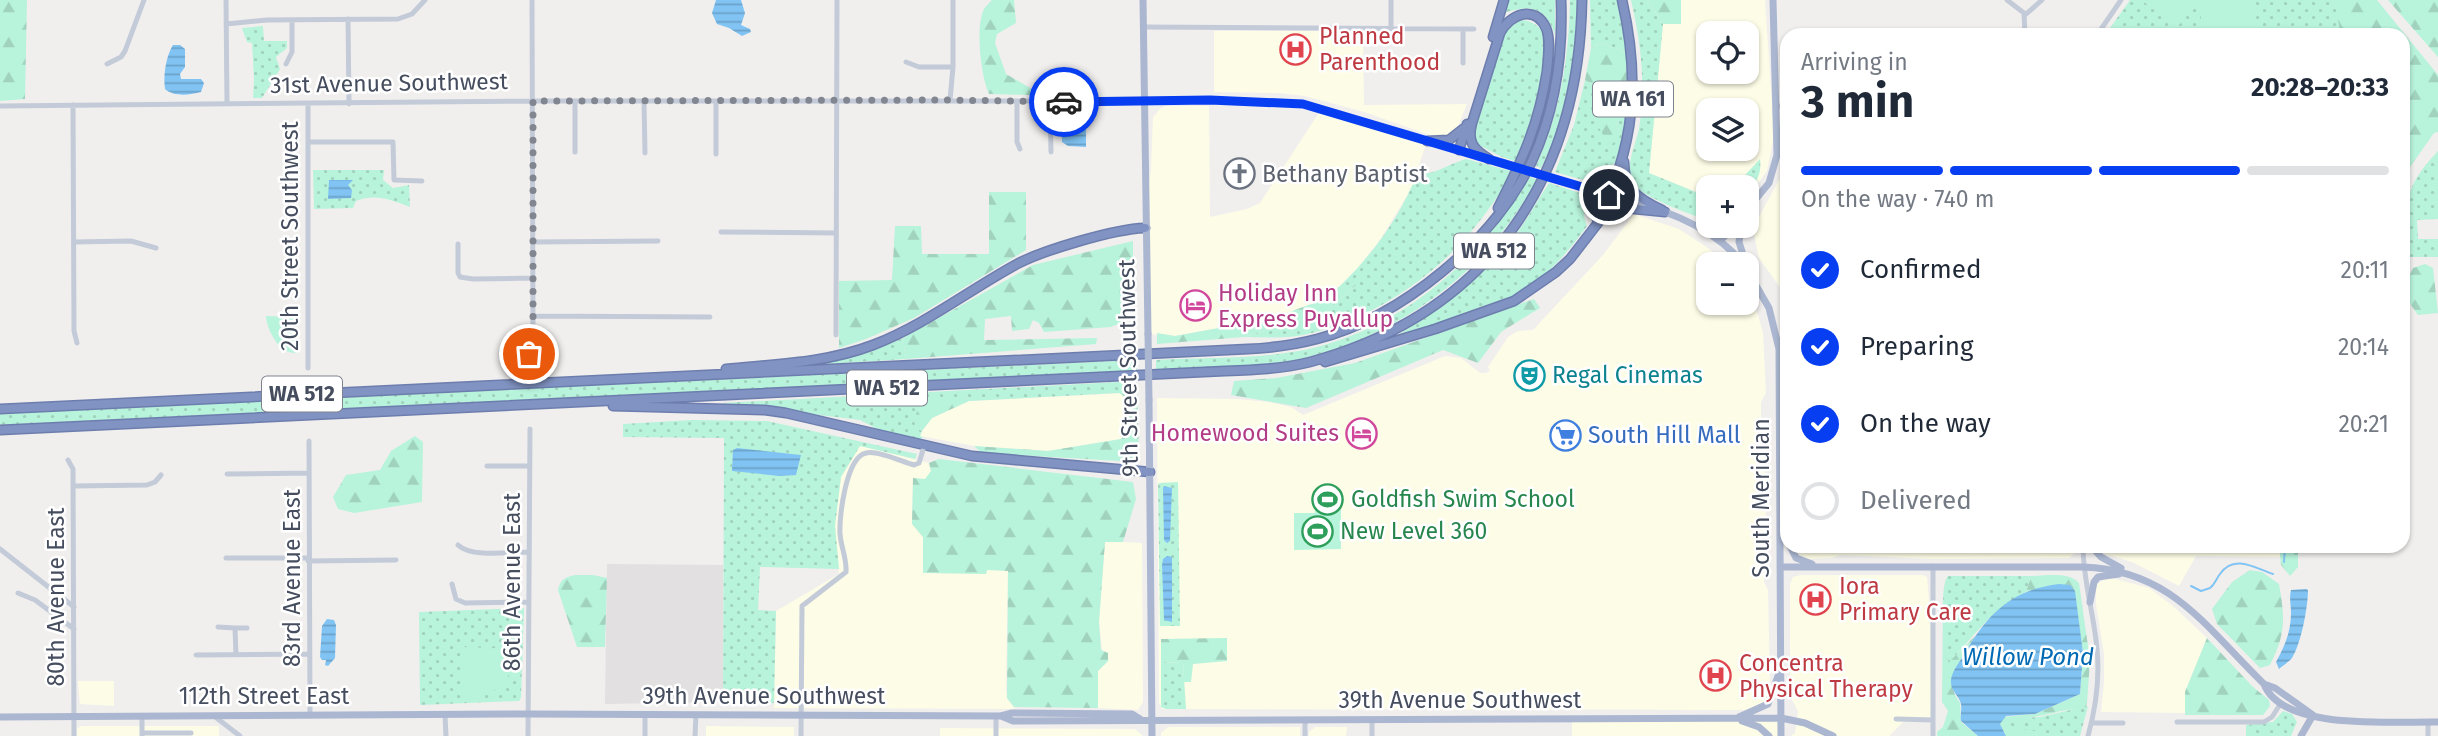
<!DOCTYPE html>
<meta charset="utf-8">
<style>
:root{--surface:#fff;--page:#f2f2f3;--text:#1f2937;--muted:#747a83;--line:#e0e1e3;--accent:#083ef1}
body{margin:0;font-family:"Fira Sans",sans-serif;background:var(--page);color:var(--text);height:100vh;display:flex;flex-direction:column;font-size:26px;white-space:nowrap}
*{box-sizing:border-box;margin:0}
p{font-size:23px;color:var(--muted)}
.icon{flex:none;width:38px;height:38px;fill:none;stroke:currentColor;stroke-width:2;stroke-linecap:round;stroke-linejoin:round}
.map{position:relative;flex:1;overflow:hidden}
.sheet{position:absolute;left:1780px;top:28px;width:630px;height:525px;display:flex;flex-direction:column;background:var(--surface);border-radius:21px;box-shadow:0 2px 5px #0004}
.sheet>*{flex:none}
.buttons{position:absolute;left:1696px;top:21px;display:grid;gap:14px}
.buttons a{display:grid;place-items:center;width:63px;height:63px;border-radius:14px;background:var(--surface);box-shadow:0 2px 5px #0004;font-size:35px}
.pin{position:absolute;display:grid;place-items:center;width:60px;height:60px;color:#fff;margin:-30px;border:4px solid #fff;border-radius:50%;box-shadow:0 2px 7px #0007}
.courier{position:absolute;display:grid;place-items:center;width:70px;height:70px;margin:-35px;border:5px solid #083ef1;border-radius:50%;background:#fff;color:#222;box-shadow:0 2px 9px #0007}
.head em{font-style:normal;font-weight:700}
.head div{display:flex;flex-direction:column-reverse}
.head{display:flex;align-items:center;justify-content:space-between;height:119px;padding:0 21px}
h1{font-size:46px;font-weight:700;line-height:52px}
.bar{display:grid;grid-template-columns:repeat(4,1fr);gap:10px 7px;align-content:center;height:84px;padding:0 21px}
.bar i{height:9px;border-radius:5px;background:var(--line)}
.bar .on{background:var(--accent)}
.bar p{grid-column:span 4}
ol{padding:0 21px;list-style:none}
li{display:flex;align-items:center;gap:21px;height:77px}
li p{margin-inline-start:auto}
li .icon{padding:7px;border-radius:50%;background:var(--accent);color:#fff;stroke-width:4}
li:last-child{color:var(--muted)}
li i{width:38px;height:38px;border:4px solid var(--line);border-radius:50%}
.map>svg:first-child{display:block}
</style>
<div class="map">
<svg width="2438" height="736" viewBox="0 0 2438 736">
<defs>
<pattern id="grass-dots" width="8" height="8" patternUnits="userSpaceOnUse" patternTransform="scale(1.75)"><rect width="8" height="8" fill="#b8f3db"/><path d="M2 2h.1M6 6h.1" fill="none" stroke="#a0d2be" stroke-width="1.8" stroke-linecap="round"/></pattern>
<pattern id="forest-firs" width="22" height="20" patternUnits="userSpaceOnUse" patternTransform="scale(1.75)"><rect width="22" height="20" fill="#b8f3db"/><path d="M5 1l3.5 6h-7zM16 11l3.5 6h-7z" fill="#a0d2be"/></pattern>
<pattern id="water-rules" width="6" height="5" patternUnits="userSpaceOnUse" patternTransform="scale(1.75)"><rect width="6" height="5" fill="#81c4f4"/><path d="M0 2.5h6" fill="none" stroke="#6ba1c9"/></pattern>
</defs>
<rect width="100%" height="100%" fill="#f1efee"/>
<path fill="#fdfce6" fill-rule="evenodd" d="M1681,0H1765L1774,135L1767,171L1747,198L1746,187H1708V197L1649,173L1663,24L1681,23ZM1708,33H1746V72H1708ZM1708,110H1746V149H1708Z
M1214,31H1363L1364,105L1467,104L1456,131L1447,137L1438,138L1364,112L1305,96L1278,93L1214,92Z
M1166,106H1209L1210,217L1247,209L1260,203L1322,108L1427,141L1411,189L1382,237L1358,268L1340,286L1317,302L1273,318L1175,336L1148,334L1145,214L1151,169L1153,117L1161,108Z
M1787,152V304L1781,289L1759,258L1754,234L1756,222L1782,175Z
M1634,214L1679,229L1708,248L1723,261L1726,264H1708V303H1746L1747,292L1758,315L1763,333L1766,393L1761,402V422L1765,426L1766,547L1763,553L1764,582L1768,590L1770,684V691L1763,703L1752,709L1745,710L1162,709L1159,703L1157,398L1237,399L1269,402L1291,407L1303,415L1445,356L1461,358L1480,373H1486L1490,371L1488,367L1508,337L1518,331L1533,330L1603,255Z
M1120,393L1125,397V434L1121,439L1048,451L974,446L920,436L922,431L932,418L969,401Z
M860,445L929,463L931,471L929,476L925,479H913L912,524L923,537V572L986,573L987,570H1008L1006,690L1007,698L1015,709L774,708L776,611L839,574L834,526L841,477Z
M1105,541L1142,543L1143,702L1138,710L1098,708V671L1108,661V653L1102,650L1099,622Z
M1793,546H2075L2076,552L2069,558L1932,559L1840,555L1832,558L1808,559L1800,555Z
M2096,546H2282V557L2196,556L2179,586L2132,562L2105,554Z
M1800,575H1922L1927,577L1930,612L1931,722H1903L1889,736H1791L1795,733L1798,711L1790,696V584L1793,577Z
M2108,577L2149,588L2173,606L2207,638L2185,692V713L2101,712L2104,682V654L2096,604V585Z
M78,681H114V706L80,704Z
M1781,718V736H1572V719Z
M81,726H219V736H77V729Z
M706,726L794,727V736H706Z
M1168,727H1300V736H1161V733Z
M1315,727H1347L1346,736H1309V732Z
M940,728L1135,729L1143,736H940Z"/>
<path fill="#e2e0e0" d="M607,564L723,565V702L605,704Z"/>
<path fill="url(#grass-dots)" d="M1509,0H1555V35C1546,7 1530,4 1504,13Z
M1570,0H1578C1578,59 1568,116 1541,168L1536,166C1560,113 1569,59 1570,0Z
M1590,0H1618L1628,53L1600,43L1591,48Z
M1631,0H1647L1663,24L1649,173L1708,197V220C1695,217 1642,196 1635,186C1623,170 1635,146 1639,129C1646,86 1641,42 1631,0Z
M2130,0H2347L2366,35H2105Z
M1522,20C1529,21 1536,23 1541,30C1556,52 1527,137 1518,162L1502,157L1475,143L1472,136L1505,34L1513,22Z
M263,26L264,41H287V48L276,57L280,69L262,98H253L254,79L252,43L247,42L242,28Z
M1585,80L1597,87L1594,120L1620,136C1615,117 1615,110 1630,99L1620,153L1615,163L1595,178L1583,180L1555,172L1574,125Z
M2438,151V219L2417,220L2418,239H2438V257H2410L2406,252C2405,204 2403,188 2438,151Z
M1466,159L1514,172C1500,193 1486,214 1470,233C1430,280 1369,320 1308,334C1287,339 1265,337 1244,337L1325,313L1355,286H1340C1373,254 1400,217 1417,174C1435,175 1449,164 1466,159Z
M1760,159C1762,175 1756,182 1747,195L1746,187H1734Z
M313,170H384L383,180L393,188L409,185L410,207C392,200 375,193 356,201L353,208L314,209Z
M1530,177L1538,180C1524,202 1509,225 1492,245C1440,304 1367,346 1290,361C1247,369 1201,368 1156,370V360C1209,357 1266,360 1317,347C1409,323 1481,257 1530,177Z
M1549,183L1589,196L1584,216L1587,226C1571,248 1554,269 1531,285C1498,309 1433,325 1393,338C1437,311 1477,282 1510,242C1525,224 1536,202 1549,183Z
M903,338L906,359L811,365L876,349Z
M1137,360V371L0,425V413Z
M1137,381L1139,459L1128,462L1120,461L1121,439L1125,433V397L1119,393L969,401L964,397L915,426L922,431L920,436L923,437L919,440L883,432L860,420L722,403Z
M692,420L767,421L917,454L915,459L860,446L841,477L835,526L839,569L760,567L758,610L776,611L774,703L723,702L724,438L623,437V424Z
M1178,482L1180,626H1160L1158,485L1159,483Z
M1948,576H2028L2030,580L2026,592C1993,608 1973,637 1948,664C1946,647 1938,587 1948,576Z
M524,608L521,698L519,701L420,705L419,612Z
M1161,662L1183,663L1186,709H1166L1161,707Z
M2088,706L2080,736H2007V719L2040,717Z
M2283,711L2292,714L2297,722L2291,736H2246V725L2273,722Z"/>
<path fill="url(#forest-firs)" d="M0,0H27L25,99L0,101Z
M992,0H1014L1016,23L997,34L995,43L1006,74L1032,89V95L989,94C981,77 975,26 984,9C986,6 989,3 992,0Z
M1647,0H1681V24H1663Z
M2334,0H2377L2438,75V132L2434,133L2403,177V35H2341Z
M2388,0H2438V57Z
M1600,43L1628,53L1630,99C1615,110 1615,117 1620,136L1610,146L1594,120L1597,87L1585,80L1591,48Z
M989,192H1026V250L914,318L866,339L839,348V281L892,280L895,226H921L922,254H989Z
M1133,241V318L1111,327L1044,332L1039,323L1033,320L1029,329L1012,331L1011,316L985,319L984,340L1097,338L1096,344L906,359L903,338L1033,265Z
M2425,264L2433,268L2438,313L2418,315C2404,296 2402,290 2413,268Z
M1356,285L1325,313L1244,337L1157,344V333L1175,336L1273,318L1317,302L1340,286Z
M1534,299L1540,308L1501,332L1478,363L1443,350L1306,408L1231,395L1234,381L1276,378L1355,363Z
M964,397L969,401L932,418L922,431L915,427C912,397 942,398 964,397Z
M415,436L423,442L422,502L354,513L338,509L333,497L346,475L380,470L391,451Z
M1121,439L1120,461L982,453L974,446L1048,451Z
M939,459L1133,482L1136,499L1123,542H1105L1099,622L1101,650L1108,653V661L1098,671V708L1014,707L1007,698L1008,571L987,570L986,574L923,573V537L912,524L913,478L925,479L931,471L929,463Z
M2279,546H2298V567L2290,576L2281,565Z
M2250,570L2262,572L2279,584C2285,618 2286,634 2270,665L2260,668L2217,624L2212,609L2232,582Z
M575,575H593L607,578L605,647H577L558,590C561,579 564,578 575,575Z
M2028,576C2043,576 2069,571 2079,583L2090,660L2087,703L2086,707C2077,710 2066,709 2057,712C2041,716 2026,719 2009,720V727L2040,732L2039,736H2006L2000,724L2004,717L2035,714L2080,694L2083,653L2074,589L2048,586L2026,592L2030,580Z
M1943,598L1948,663L1975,636L1955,670L1951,683L1955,695L1960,703L1961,722L1978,736H1937V732L1943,727L1948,711L1942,702Z
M1227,638V661L1193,664L1191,682H1184L1183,663L1161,662V639Z
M2207,638L2252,686L2269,700L2270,706L2263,715H2185V692Z"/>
<path fill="#b8f3db" d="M2141,0H2249L2254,14L2256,35L2202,30L2200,27L2202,6L2193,5L2180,24L2176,25Z
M266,316L297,317V353C280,355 267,331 266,316Z
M1315,489H1341V549L1294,550V513H1315Z
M464,647L517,649C514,680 492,701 461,699Z"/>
<path fill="url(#water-rules)" d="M716,0H741L745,13L741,25L750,29L751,32L742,36L729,28L717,24L712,13Z
M173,45H180L185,49V67L180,74L181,79H201L204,83L201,92C190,95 174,97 165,89C163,76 166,56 173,45Z
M1061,121H1086V147L1068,146L1062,142Z
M329,180H353L348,185L352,190L351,198L328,199Z
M737,448L801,455L796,475L780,476L732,471L733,450Z
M1164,486L1172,488L1170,541L1167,543L1164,540L1163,488Z
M1167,556L1172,557V622L1164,620L1162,565L1163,559Z
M2059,584L2070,585L2075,591L2083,653L2080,694L2035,714L2006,716L2000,724L2006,736H1978L1961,721C1960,715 1962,710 1961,704C1959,695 1950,691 1951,680C1952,671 1959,663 1963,656C1987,615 2010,590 2059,584Z
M2306,589L2308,590C2308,607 2301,644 2292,658C2289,662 2283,665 2279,669L2276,662C2285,646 2291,631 2291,613C2291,604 2289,598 2291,590Z
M327,619L334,620L336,625L335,658L328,666L325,665L326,660H322L320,657L322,626Z"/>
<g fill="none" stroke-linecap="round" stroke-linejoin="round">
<path stroke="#81c4f4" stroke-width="2" d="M2284,562L2285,546
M2191,586L2201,591L2210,588C2215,584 2216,579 2220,574C2234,553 2257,569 2273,574"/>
<defs>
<path id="highway" d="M1493,37L1504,0
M1427,141L1449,140L1463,129
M1459,150L1467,124
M1489,159C1473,149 1467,142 1472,123L1500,33C1510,14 1535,4 1546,28C1551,40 1548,58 1547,71C1539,124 1522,161 1498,208
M1624,162C1624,190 1639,199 1662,210
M1597,219C1636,148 1640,78 1622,0
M1325,362L1435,329L1514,301L1556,272L1570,259L1601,219L1611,211L1625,208L1665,212
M726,369C776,364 826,363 873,345C925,325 969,290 1017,264C1044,250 1114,229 1145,228
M613,406L765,410L786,413L972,456L1150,472
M0,409L1248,349C1271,348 1294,345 1317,339C1402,317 1494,241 1532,161C1555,111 1563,54 1561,0
M0,430L1225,371C1253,370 1282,369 1310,362C1487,314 1579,180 1582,0"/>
</defs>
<use href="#highway" stroke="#6d7eae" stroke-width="11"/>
<path stroke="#c3cad8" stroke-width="5" d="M226,0L227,104
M1391,0V29
M2007,0L2024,13L2025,35
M2025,15L2042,0
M348,19L349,104
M226,24L267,20L398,19L412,14L425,0
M1143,27L1474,29
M2097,35L2121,0
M906,62L919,67H953
M1463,63V29
M107,64L121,57L125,51L144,0
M286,64L292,52V20
M950,100L953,67V0
M644,101L645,153
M1017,102V142L1020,149
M1050,103L1051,152
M73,105L74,331L77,343
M0,106L533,101H1272L1313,106L1459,150
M1777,106L1787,107
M1051,129L1057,112L1075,104
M1778,136L1787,114
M308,142H393L394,180L422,181
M575,152V102
M716,154V101
M721,232L836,233
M74,242L131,241L156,248
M533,242L658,241
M458,244V273L460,277L473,279L533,278
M533,316L710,317
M836,335L837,0
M527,357L530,351L533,333L532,0
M308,368V104
M1781,368L1787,385
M309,441L310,715
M68,460L73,469L74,736
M1781,461L1787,442
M487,466H530
M227,474L309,473
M74,486L147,485L155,482L161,475
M458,545C471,558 511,552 529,552
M2083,546C2083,581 2094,614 2097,649C2100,679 2096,707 2088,736
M0,549L74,607
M226,558H308
M308,561L396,560
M1933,566V736
M452,584L456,599L465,603L529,602
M18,593L35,600L74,629
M218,627L235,628
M196,655L310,654
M236,655L235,628H247
M445,715L446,736
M645,715V736
M142,716V736
M214,716L240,736
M1372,719V736
M1896,719L1933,720
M2177,722H2264L2272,717L2281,703
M2092,723H2123
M142,733H191
M528,736L530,429
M695,736L696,715
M801,736L802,606L846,572C847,559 841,547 840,534C839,517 846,457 866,453C878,450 902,462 914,465L919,463L923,450
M996,736V716
M1305,736V719
M2428,736V722"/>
<path stroke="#abb6d0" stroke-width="7" d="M1143,0L1148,334
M1459,150L1509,165
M1566,182C1629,202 1699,211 1744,264
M1746,211L1769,183L1777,155L1773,0
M1741,226L1739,242L1746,264
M1720,241L1734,226
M1746,268L1769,308L1779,349L1781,736
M1149,400L1152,736
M1790,546L1796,558L1812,564
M2091,546L2101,557L2121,568
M1780,567H2083C2172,570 2206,628 2264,684C2282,732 2396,721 2438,722
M2090,602L2094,582L2098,577L2119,574
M2264,684L2275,688L2313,715
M1001,716L1013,721L1781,718L1805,723L1833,736
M0,717L528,714L1001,716L1012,713L1132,714L1140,719
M1739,717L1768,704L1778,676
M1742,721L1759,727L1769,736
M2301,736L2313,715"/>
<use href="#highway" stroke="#8193c2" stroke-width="8"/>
<path stroke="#abb6d0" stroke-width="7" d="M1509,165L1566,182
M1148,334L1149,400"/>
</g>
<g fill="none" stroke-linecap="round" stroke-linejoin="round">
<path stroke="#818690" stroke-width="7" stroke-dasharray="0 12.6" d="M529,354L533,333V101L950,100L1064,102"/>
<path stroke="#083ef1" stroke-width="9" d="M1064,102L1210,100L1303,104L1609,195"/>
</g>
<defs>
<symbol id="hospital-ring" viewBox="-11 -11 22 22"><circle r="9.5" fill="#fff" stroke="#e0444e" stroke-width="1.5"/><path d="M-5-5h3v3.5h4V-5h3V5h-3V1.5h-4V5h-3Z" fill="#e0444e"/></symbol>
<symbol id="church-ring" viewBox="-11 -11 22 22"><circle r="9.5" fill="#fff" stroke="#6b7280" stroke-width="1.5"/><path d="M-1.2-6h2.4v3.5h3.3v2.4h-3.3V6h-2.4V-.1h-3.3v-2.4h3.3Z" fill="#6b7280"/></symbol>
<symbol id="hotel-ring" viewBox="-11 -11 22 22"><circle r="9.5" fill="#fff" stroke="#d1479c" stroke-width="1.5"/><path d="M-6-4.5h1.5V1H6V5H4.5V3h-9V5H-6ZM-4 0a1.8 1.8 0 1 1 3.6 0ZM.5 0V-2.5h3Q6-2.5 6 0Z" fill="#d1479c"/></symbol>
<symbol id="theatre-ring" viewBox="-11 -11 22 22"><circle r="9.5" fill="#fff" stroke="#0f9aa8" stroke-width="1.5"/><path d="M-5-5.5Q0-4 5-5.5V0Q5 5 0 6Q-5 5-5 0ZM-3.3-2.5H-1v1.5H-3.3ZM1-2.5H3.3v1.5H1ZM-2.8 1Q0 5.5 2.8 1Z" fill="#0f9aa8"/></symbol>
<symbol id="supermarket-ring" viewBox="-11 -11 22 22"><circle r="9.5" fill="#fff" stroke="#3f7fe0" stroke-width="1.5"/><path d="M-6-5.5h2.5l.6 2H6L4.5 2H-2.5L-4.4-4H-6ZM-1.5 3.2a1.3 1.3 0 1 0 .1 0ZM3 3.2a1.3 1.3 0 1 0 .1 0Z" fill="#3f7fe0"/></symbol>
<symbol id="stadium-ring" viewBox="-11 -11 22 22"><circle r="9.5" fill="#fff" stroke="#2e9e5b" stroke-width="1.5"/><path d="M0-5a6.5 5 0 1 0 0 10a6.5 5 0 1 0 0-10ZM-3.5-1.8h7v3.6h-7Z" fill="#2e9e5b"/></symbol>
</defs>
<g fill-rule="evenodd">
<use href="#hospital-ring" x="1278" y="32" width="35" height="35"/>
<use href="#church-ring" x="1222" y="156" width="35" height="35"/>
<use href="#hotel-ring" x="1178" y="288" width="35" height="35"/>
<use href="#theatre-ring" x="1512" y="358" width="35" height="35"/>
<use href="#hotel-ring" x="1344" y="416" width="35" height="35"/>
<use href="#supermarket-ring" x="1548" y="418" width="35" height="35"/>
<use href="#stadium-ring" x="1310" y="482" width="35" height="35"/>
<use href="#stadium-ring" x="1300" y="514" width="35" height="35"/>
<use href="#hospital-ring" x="1798" y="582" width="35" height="35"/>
<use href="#hospital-ring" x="1698" y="658" width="35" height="35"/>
</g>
<g text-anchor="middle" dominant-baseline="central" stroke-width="5" stroke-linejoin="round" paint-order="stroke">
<g fill="#fff" stroke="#7d828e" stroke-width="2">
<rect x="1593" y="81.5" width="80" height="35" rx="5"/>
<rect x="1454" y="233.5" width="80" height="35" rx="5"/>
<rect x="847" y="370.5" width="80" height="35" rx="5"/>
<rect x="262" y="376.5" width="80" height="35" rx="5"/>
</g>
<g font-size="21" font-weight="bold" fill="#454d5e">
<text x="1633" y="99">WA 161</text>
<text x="1494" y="251">WA 512</text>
<text x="887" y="388">WA 512</text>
<text x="302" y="394">WA 512</text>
</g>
<g font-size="23" fill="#be3a42" stroke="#fff" text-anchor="start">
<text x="1319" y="36">Planned<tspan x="1319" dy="26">Parenthood</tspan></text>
<text x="1839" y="586">Iora<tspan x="1839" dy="26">Primary Care</tspan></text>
<text x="1739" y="663">Concentra<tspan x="1739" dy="26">Physical Therapy</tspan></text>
</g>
<g font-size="23" fill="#454d5e" stroke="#fff">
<text transform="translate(389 83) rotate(-1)">31st Avenue Southwest</text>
<text transform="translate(290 236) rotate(-90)">20th Street Southwest</text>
<text transform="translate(1128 368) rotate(-91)">9th Street Southwest</text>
<text transform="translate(1761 498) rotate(-90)">South Meridian</text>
<text transform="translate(292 578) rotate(-90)">83rd Avenue East</text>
<text transform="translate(512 582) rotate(-90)">86th Avenue East</text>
<text transform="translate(56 597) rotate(-90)">80th Avenue East</text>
<text x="264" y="696">112th Street East</text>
<text x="764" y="696">39th Avenue Southwest</text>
<text x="1460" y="700">39th Avenue Southwest</text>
</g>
<g font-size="23" fill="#5b616d" stroke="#fff" text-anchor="start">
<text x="1262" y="174">Bethany Baptist</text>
</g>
<g font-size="23" fill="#b23c85" stroke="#fff" text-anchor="start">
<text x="1218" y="293">Holiday Inn<tspan x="1218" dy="26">Express Puyallup</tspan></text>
<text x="1339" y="433" text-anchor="end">Homewood Suites</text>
</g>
<g font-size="23" fill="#0d838f" stroke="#fff" text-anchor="start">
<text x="1552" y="375">Regal Cinemas</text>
</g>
<g font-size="23" fill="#366cbe" stroke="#fff" text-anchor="start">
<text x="1588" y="435">South Hill Mall</text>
</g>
<g font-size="23" fill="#27864d" stroke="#fff" text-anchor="start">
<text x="1351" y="499">Goldfish Swim School</text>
<text x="1340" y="531">New Level 360</text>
</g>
<g font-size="24" font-style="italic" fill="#006ab5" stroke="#fff">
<text x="2028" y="657">Willow Pond</text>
</g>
</g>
</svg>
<div class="buttons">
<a><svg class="icon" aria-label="locate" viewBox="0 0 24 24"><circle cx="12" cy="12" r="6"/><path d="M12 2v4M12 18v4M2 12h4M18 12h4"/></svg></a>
<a><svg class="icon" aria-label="layers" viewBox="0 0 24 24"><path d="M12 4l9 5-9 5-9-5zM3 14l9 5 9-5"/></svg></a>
<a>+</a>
<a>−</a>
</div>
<div class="pin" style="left:529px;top:354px;background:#ea580c"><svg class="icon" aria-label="bag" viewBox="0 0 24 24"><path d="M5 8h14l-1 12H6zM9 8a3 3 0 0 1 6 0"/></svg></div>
<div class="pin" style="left:1609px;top:195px;background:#1f2937"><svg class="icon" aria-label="home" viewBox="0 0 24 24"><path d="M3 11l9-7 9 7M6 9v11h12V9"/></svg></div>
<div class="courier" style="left:1064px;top:102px"><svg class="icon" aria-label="car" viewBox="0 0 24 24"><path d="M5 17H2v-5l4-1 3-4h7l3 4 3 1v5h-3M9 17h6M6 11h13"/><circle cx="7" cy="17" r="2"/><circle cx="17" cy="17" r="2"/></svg></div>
<section class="sheet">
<div class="head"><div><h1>3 min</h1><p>Arriving in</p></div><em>20:28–20:33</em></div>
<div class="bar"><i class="on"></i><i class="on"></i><i class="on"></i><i></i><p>On the way · 740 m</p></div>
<ol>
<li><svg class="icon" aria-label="check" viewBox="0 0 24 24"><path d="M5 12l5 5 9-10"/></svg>Confirmed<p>20:11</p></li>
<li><svg class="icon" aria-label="check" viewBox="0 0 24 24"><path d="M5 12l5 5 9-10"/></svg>Preparing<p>20:14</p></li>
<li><svg class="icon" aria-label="check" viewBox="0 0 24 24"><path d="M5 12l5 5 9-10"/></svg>On the way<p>20:21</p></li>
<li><i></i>Delivered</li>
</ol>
</section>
</div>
